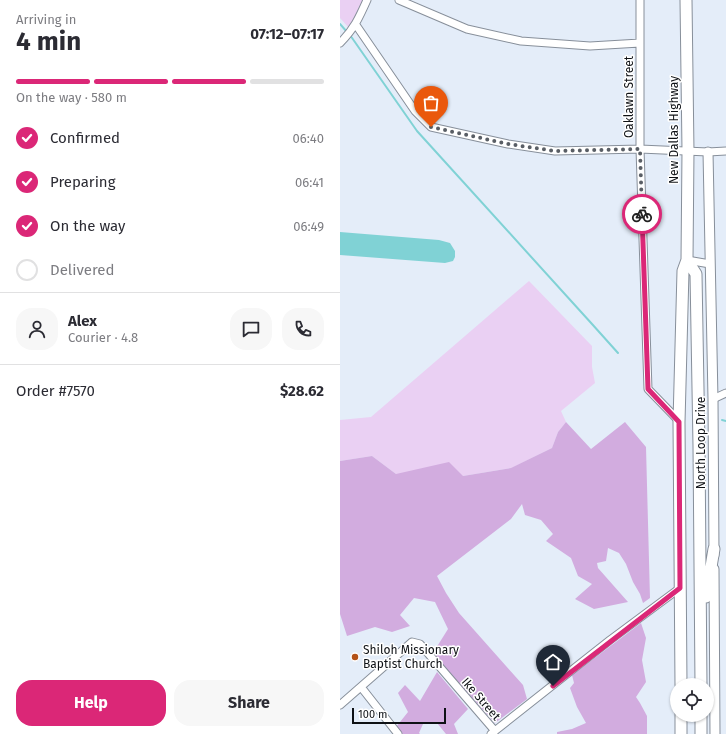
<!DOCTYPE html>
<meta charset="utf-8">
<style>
:root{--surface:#fff;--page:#f7f7f7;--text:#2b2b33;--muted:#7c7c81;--line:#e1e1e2;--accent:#db2777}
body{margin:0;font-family:"Fira Sans",sans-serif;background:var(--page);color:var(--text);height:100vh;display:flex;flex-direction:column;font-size:15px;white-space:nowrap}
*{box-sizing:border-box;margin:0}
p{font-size:13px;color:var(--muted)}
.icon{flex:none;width:22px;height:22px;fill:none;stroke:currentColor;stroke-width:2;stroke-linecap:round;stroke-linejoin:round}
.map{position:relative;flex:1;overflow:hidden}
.sheet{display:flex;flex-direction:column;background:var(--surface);width:340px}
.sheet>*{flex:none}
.controls{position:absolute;left:330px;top:678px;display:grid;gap:8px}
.controls a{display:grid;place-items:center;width:44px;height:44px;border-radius:50%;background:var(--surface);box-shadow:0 1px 3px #0004;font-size:20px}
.scale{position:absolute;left:12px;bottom:10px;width:94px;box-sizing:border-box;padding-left:4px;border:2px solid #0e1115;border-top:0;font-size:11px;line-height:14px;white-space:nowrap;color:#0e1115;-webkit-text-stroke:3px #fff;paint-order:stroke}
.pin{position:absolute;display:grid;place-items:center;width:34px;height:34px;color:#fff;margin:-41px -17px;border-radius:50% 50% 50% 0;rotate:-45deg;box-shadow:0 0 4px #0007}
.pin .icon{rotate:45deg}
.courier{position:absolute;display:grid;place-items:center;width:40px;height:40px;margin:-20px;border:3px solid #db2777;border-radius:50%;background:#fff;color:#222;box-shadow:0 1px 5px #0007}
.summary em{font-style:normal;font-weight:700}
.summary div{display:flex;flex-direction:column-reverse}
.summary{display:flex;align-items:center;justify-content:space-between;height:68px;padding:0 16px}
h1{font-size:26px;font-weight:700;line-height:30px}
.bar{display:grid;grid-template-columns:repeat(4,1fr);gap:6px 4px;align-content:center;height:48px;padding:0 16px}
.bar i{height:5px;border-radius:3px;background:var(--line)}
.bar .selected{background:var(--accent)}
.bar p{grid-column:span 4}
.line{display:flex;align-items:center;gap:10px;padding:0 16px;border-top:1px solid var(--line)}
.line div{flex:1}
.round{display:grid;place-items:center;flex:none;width:42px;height:42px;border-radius:16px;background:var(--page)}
ol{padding:0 16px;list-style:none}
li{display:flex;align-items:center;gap:12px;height:44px}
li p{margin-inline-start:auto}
li .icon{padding:4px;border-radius:50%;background:var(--accent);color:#fff;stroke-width:4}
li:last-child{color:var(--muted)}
li i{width:22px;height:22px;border:2px solid var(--line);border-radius:50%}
.primary-button{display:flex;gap:8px;margin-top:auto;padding:8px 16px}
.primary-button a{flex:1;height:46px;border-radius:16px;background:var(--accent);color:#fff;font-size:16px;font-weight:700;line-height:46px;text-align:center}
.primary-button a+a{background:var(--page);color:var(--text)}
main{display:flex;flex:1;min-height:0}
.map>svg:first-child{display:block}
</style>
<main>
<section class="sheet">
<div class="summary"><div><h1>4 min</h1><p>Arriving in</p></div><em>07:12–07:17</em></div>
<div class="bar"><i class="selected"></i><i class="selected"></i><i class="selected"></i><i></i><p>On the way · 580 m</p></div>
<ol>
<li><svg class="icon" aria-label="check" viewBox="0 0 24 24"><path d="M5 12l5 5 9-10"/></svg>Confirmed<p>06:40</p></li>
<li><svg class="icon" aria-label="check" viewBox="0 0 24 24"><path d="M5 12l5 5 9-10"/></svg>Preparing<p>06:41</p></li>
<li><svg class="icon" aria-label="check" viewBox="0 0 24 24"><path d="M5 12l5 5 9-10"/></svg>On the way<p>06:49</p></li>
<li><i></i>Delivered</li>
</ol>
<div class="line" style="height:72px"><a class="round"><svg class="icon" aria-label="person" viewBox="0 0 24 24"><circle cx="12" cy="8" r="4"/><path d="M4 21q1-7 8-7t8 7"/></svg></a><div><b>Alex</b><p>Courier · 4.8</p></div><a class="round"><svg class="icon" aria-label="chat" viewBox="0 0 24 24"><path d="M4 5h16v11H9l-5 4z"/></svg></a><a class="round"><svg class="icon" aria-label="phone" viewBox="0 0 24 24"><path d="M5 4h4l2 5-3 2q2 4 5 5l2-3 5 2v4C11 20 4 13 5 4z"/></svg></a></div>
<div class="line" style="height:52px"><div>Order #7570</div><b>$28.62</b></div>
<div class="primary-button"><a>Help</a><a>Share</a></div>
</section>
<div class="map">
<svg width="386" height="734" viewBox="0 0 386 734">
<rect width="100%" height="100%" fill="#e4edf9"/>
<path fill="#ead0f3" d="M0,0H23L9,28L0,18Z
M189,281L252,346V367L255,383L221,411L226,422L218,432L212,448L172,468L123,476L56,474L32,456L0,461V420L31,417Z"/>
<path fill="#d2acdf" d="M226,422L251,449L285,422L306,447L310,598L303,603L300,594L293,582L286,564L279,553L268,548L266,561L257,563L258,568L288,602L254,609L235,599L252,584L238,576L231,558L206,541L213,534L201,520L185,515L182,504L171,519L97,576L106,593L119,613L183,685L187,699L155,723L94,656L92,649L98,645L108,629L95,602L74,598L60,615L70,626L52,632L35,627L7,636L0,614V461L32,456L56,474L109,462L123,476L171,468L212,448L218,432Z
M301,623L306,638L302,660L306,682L296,697L300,703L307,716V734H217V732L232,729L246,723L237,707L230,688L234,683L232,675Z
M97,672L128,709L114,724L118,734H106L97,723L83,724L79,733L80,734H62L56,727L68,712L58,693L65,685L80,701Z"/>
<path fill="#80d2d5" d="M0,232L99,240L110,243L115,251V257L113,261L105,263L0,255Z"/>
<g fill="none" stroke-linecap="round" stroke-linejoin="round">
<path stroke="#80d2d5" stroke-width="2" d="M0,24L7,32
M10,35L77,131L252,324L278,353
M382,420L386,421"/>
<defs>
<path id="street" d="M59,0L127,29L181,41L250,46L300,43
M300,0V149L308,389L339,421
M16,25L75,111L91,127L168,144L215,151L300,149L368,152L386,151
M0,43C14,29 19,18 27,0
M347,260L370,264
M373,399L386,393
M21,687L58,734
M0,705L72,642L80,644L155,731
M151,734L270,640L340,588"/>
<path id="secondary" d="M368,152L373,399L374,555
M374,569L375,734"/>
<path id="primary" d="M347,260L356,274L359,446L361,685
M366,597L374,549
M341,685L339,422L343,271L347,260L348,151L346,0
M361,715V734
M341,734V715"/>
</defs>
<use href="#street" stroke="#878f9a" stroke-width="9"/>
<use href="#secondary" stroke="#878f9a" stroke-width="11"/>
<use href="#primary" stroke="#878f9a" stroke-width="13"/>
<use href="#street" stroke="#fff" stroke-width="7"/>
<use href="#secondary" stroke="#fff" stroke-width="9"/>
<use href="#primary" stroke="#fff" stroke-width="11"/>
</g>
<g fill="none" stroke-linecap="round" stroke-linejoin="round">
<path stroke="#595e65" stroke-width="4" stroke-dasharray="0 7.2" d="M91,127L168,144L215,151L300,149L302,214"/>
<path stroke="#db2777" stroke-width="5" d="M213,686L340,588L339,422L308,389L302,214"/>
</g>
<circle fill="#b45218" stroke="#fff" stroke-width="1.5" cx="15" cy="657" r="4"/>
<g text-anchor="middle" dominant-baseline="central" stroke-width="3" stroke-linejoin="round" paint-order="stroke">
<g font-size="12" fill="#0e1115" stroke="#fff">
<text transform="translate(289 97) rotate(-90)">Oaklawn Street</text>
<text transform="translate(334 130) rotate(-90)">New Dallas Highway</text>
<text transform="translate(361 443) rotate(-90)">North Loop Drive</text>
<text transform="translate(141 699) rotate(49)">Ike Street</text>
</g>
<g font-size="12" fill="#0e1115" stroke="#fff" text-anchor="start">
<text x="23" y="650">Shiloh Missionary<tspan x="23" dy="14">Baptist Church</tspan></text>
</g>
</g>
</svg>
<div class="controls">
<a><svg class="icon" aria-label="locate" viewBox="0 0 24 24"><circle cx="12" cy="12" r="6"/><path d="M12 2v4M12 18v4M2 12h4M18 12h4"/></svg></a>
</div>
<div class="scale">100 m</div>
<div class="pin" style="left:91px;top:127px;background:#ea580c"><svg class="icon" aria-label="bag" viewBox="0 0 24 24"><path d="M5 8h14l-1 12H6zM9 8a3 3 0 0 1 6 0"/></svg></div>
<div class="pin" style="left:213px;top:686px;background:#1f2937"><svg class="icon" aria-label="home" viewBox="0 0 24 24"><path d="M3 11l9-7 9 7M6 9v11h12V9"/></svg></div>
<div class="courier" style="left:302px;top:214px"><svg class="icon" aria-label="bike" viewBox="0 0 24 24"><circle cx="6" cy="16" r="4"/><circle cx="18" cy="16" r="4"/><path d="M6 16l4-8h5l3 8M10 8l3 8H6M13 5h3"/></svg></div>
</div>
</main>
